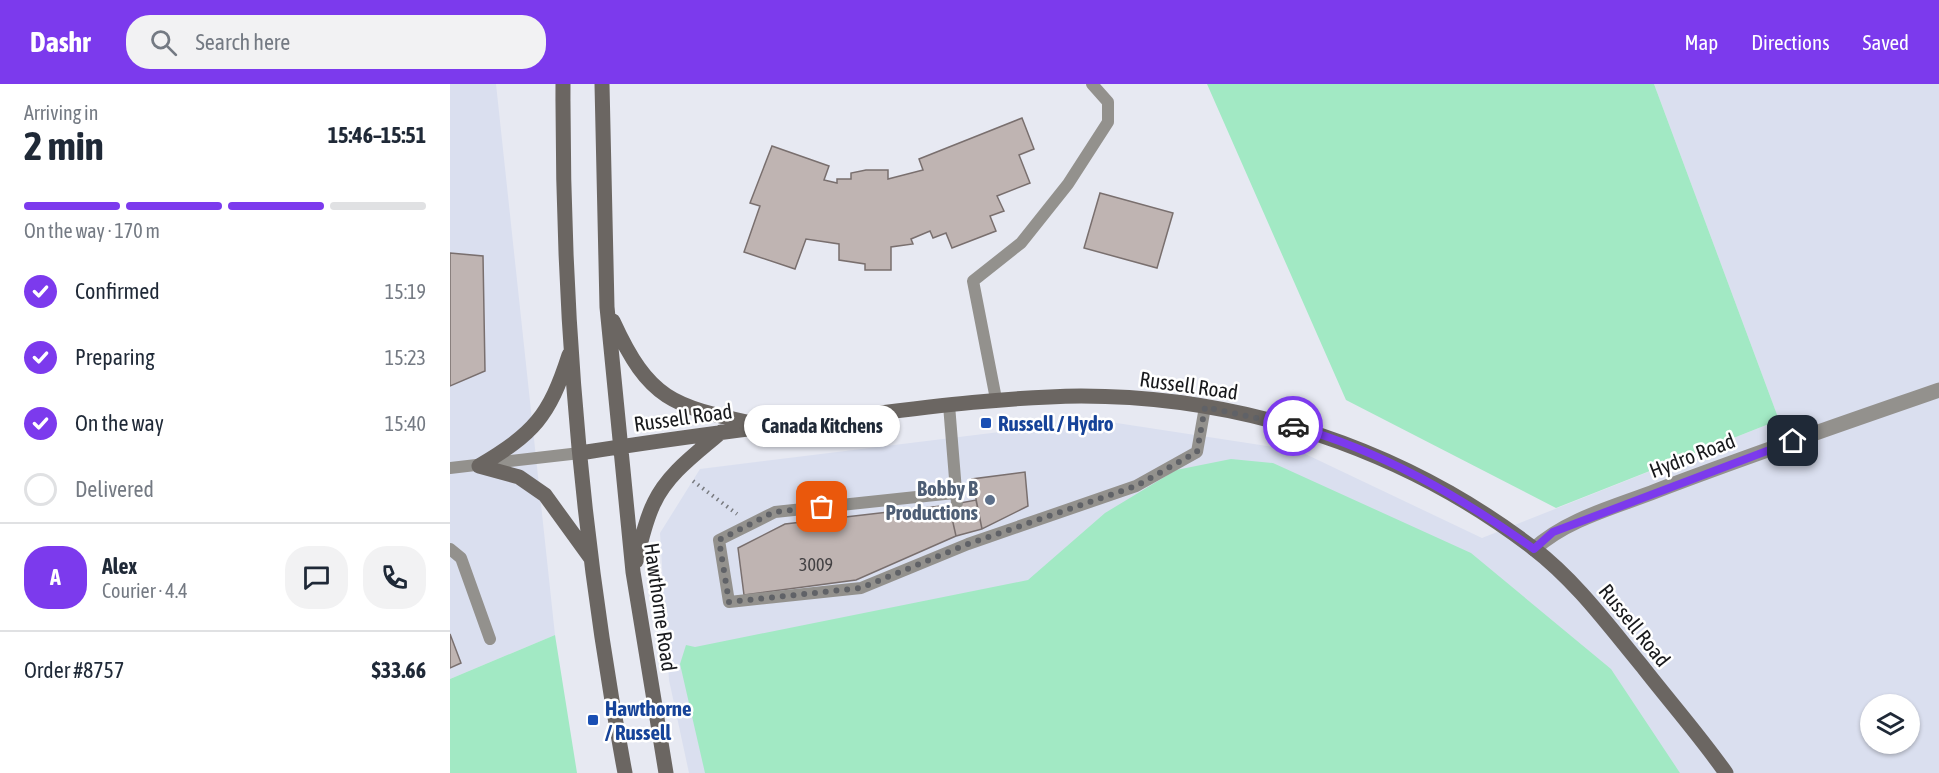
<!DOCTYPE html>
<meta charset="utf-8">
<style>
:root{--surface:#fff;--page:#f2f2f3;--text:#1f2937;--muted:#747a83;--line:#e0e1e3;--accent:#7c3aed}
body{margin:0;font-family:"Asap Condensed",sans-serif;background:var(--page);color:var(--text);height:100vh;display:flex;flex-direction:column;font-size:22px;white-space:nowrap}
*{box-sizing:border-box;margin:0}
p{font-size:20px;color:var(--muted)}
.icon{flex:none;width:33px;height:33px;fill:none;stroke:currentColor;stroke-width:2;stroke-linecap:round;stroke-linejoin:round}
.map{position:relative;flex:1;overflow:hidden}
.drawer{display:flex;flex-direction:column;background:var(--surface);width:450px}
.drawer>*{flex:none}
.tools{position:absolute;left:1410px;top:610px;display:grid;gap:12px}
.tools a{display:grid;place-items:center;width:60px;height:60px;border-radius:50%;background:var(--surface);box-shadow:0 2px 4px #0004;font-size:30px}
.pin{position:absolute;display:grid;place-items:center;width:51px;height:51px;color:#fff;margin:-26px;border-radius:12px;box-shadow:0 3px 9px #0006}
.courier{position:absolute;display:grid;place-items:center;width:60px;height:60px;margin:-30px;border:4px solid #7c3aed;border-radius:50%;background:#fff;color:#222;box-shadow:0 2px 8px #0007}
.bubble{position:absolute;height:42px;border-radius:21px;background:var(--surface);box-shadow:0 2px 4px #0004;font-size:20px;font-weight:700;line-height:42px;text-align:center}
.headline em{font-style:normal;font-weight:700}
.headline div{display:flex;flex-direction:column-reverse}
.headline{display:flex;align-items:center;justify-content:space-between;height:102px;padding:0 24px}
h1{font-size:39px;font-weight:700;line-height:45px}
.bar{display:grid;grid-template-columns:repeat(4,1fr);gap:9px 6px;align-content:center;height:72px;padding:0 24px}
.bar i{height:8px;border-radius:4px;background:var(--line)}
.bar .current{background:var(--accent)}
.bar p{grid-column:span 4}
.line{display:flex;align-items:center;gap:15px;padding:0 24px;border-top:2px solid var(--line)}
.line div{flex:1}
.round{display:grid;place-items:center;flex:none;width:63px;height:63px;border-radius:24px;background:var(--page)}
ol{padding:0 24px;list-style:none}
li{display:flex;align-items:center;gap:18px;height:66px}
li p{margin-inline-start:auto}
li .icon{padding:6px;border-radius:50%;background:var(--accent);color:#fff;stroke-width:4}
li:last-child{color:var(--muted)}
li i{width:33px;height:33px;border:3px solid var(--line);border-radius:50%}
header{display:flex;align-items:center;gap:36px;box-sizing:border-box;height:84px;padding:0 30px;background:var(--accent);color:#fff}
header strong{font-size:28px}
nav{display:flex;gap:33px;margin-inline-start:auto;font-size:21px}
.search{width:420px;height:54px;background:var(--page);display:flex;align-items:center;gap:15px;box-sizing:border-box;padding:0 21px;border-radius:24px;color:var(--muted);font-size:22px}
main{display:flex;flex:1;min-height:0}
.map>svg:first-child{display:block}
</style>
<header>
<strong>Dashr</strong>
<div class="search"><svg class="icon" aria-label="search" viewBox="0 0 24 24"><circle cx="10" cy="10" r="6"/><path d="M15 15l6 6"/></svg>Search here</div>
<nav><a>Map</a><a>Directions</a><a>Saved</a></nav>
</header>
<main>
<section class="drawer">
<div class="headline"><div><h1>2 min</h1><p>Arriving in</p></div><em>15:46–15:51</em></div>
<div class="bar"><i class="current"></i><i class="current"></i><i class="current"></i><i></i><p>On the way · 170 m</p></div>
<ol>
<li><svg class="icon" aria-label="check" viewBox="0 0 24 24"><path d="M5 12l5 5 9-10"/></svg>Confirmed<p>15:19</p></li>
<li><svg class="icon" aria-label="check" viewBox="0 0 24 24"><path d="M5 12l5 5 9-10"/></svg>Preparing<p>15:23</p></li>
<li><svg class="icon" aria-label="check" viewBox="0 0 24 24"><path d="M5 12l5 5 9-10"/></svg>On the way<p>15:40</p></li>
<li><i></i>Delivered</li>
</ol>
<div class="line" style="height:108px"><b class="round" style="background:var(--accent);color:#fff">A</b><div><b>Alex</b><p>Courier · 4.4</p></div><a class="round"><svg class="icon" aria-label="chat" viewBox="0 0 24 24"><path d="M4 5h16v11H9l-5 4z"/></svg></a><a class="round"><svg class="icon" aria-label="phone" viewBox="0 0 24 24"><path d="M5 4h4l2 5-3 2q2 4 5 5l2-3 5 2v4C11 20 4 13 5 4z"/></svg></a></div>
<div class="line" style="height:78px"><div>Order #8757</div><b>$33.66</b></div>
</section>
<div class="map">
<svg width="1489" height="689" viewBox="0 0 1489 689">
<rect width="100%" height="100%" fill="#e7e9f2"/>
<path fill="#dadfef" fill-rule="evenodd" d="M0,0H46L105,551L0,595Z
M1204,0H1489V689H239L219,596L210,449L250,385L647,336L849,367L1032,454L1329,336ZM1420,621H1460V660H1420Z"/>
<path fill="#a2e9c4" d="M757,0H1204L1329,336L1106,424L896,316Z
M781,375L823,379L1021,469L1161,585L1230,689H255L230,580L236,561L245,563L578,496L655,429L726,386Z
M105,551L127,689H0V595Z"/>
<path fill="#bfb4b2" stroke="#796f6e" stroke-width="1.5" d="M572,34L584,65L569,71L580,99L547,112L554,127L540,132L546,147L502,164L496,149L483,154L480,147L461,155L463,160L441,163V186H415V180L389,176V160L356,155L345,185L294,168L310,122L300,119L322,62L379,82L374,96L387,99V95H401V89L416,86H438V95L473,86L469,75Z
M650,109L723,129L707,184L634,164Z
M0,169L33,172L35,287L0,302Z
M575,388L578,422L532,445L522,395Z
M526,416L532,445L506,452L499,421Z
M499,421L506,452L406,496L294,511L288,464L335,440Z
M0,550L11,579L0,584Z"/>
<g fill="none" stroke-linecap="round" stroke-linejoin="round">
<path stroke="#787a7f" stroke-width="4" stroke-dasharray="1.5 4.5" stroke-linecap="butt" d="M243,397L287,430"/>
<path stroke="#93918d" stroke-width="12" d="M546,315L523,197L571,159L618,100L658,38V18L642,0
M499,321L507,419
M0,384L130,369
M504,409L325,428L269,456L279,518L411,504L518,460L686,402L747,368L755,323
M0,465L11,474L40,555"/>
<path stroke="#93918d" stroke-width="15" d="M1084,465C1117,435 1165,423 1206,407C1300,371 1394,339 1489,306"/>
<path stroke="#6b6662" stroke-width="15" d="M113,0C112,230 132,463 175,689
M152,0L157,223L183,488L216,689
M163,237C200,318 224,322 306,340
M130,369C224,354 318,342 412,331C485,322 557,313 631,312C793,312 954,365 1083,464C1126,497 1158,541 1192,582C1220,618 1250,652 1276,689
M29,382C84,349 99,333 119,271
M29,382L69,393L95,411L140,473
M186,477C191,458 195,437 204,419C218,389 247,369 271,348"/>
</g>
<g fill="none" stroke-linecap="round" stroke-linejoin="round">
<path stroke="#606267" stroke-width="6" stroke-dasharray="0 10.8" d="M372,423L324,428L269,456L279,518L411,504L518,460L686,402L747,368L755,323L843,342"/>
<path stroke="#7c3aed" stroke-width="8" d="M843,342C932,367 1009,412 1084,465L1103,448L1343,357"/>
</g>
<g fill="#1a4fb4" stroke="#fff" stroke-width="2">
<rect x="530" y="333" width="12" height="12" rx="3"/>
<rect x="137" y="630" width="12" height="12" rx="3"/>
</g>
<circle fill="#5c6f8a" stroke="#fff" stroke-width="2" cx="540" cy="416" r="6"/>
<g text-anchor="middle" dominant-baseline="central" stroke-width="5" stroke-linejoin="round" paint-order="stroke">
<g font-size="18" fill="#424042">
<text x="366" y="480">3009</text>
</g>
<g font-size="21" fill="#18191c" stroke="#fff">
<text transform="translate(739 301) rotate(8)">Russell Road</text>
<text transform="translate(233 333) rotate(-8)">Russell Road</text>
<text transform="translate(1242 371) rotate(-21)">Hydro Road</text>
<text transform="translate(211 523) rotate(82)">Hawthorne Road</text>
<text transform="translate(1185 541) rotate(51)">Russell Road</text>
</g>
<g font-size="21" font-weight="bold" fill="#164399" stroke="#fff" text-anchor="start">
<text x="548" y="339">Russell / Hydro</text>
<text x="155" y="624">Hawthorne<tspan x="155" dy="24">/ Russell</tspan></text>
</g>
<g font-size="21" font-weight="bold" fill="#4e5e75" stroke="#fff" text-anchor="end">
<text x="528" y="404">Bobby B<tspan x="528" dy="24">Productions</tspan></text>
</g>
</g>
</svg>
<div class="tools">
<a><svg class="icon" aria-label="layers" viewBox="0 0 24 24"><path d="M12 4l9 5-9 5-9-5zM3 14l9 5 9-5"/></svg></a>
</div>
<div class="pin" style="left:372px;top:423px;background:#ea580c"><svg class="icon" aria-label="bag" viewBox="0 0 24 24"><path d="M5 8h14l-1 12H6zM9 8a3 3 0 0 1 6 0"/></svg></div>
<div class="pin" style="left:1343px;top:357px;background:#1f2937"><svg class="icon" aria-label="home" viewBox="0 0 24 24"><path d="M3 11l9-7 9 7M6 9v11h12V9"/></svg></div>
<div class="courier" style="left:843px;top:342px"><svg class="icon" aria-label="car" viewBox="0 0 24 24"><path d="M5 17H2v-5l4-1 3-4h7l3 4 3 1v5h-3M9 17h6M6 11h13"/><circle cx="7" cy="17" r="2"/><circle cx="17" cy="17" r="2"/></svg></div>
<div class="bubble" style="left:294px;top:321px;width:156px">Canada Kitchens</div>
</div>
</main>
